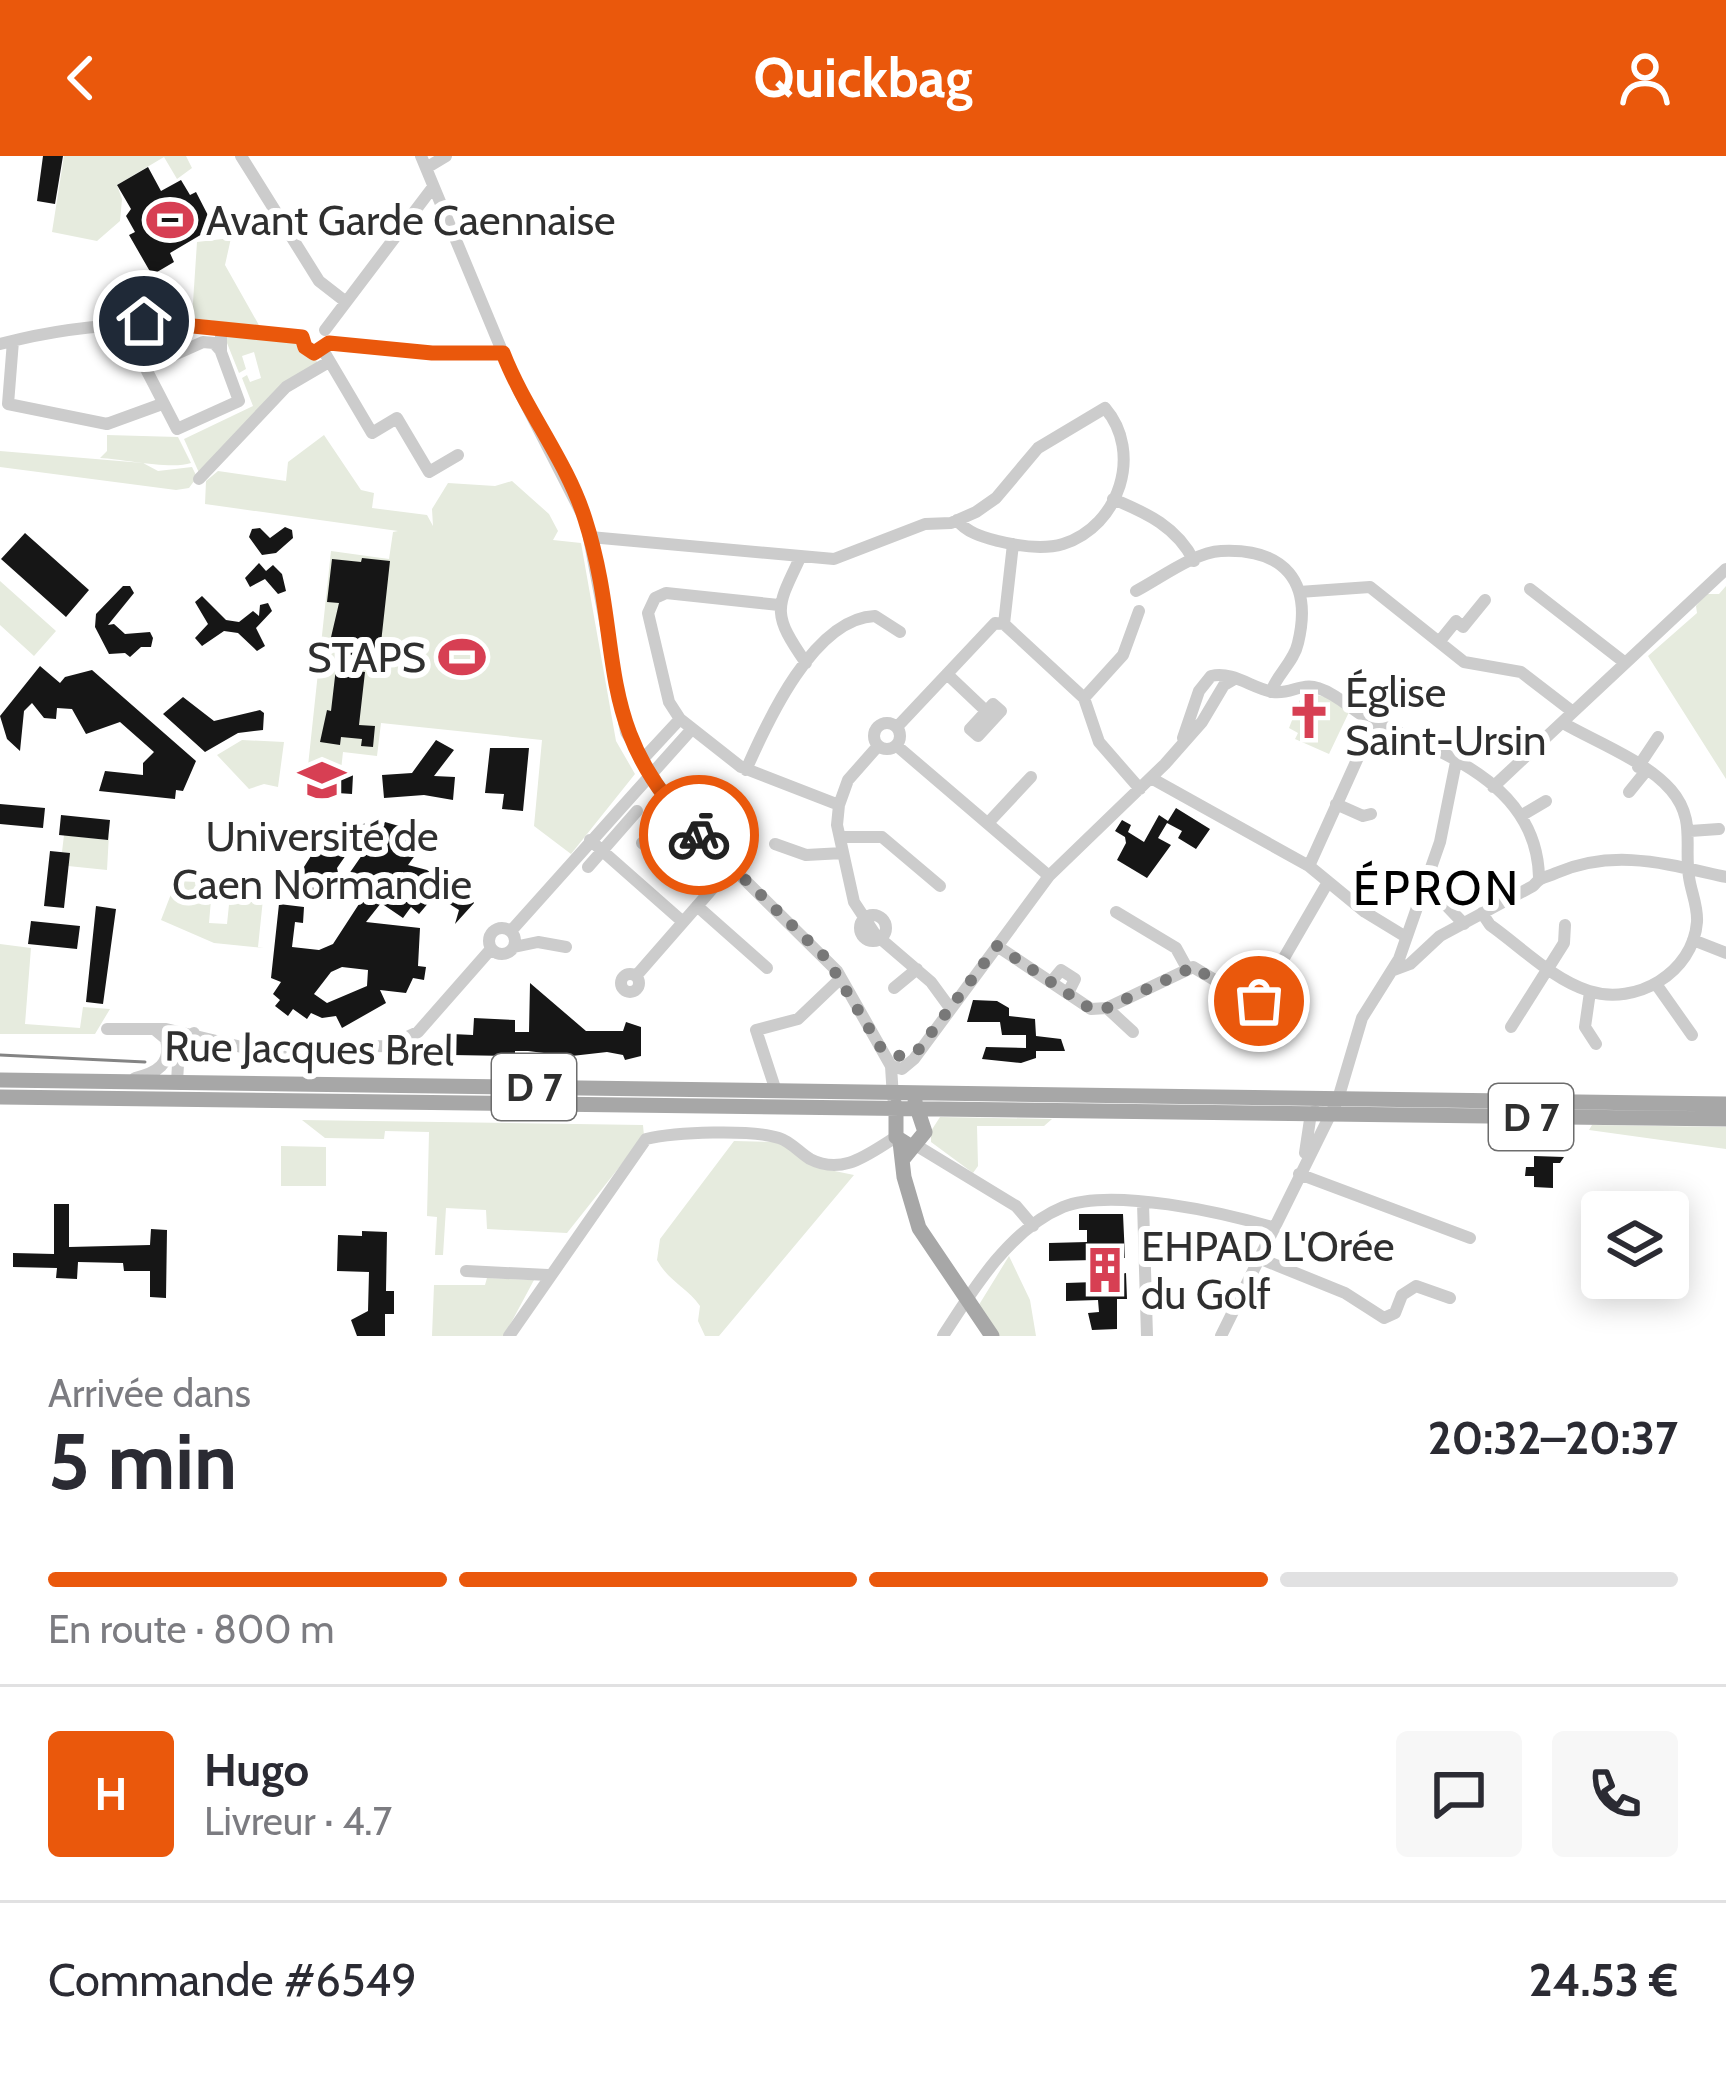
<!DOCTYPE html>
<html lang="fr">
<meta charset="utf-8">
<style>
:root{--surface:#fff;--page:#f7f7f7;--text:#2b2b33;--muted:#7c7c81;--line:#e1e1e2;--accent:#ea580c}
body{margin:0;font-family:Cabin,sans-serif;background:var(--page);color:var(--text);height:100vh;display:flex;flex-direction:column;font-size:45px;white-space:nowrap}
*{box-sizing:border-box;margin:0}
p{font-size:39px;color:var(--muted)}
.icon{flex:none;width:66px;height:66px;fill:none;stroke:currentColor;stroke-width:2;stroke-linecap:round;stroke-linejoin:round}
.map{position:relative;height:1180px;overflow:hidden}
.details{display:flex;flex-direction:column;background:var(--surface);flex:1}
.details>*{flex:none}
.fabs{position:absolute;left:1581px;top:1035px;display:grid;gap:24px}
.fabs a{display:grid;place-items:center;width:108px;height:108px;border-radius:12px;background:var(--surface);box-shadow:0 6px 30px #0003;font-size:60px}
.pin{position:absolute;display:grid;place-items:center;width:102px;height:102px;color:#fff;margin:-51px;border:6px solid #fff;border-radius:50%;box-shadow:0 3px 12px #0007}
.courier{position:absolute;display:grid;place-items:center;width:120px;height:120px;margin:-60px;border:9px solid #ea580c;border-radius:50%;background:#fff;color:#222;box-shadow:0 3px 15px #0007}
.overview em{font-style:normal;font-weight:800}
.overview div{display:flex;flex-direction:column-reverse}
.overview{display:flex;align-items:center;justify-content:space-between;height:204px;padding:0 48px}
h1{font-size:78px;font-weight:800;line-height:90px}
.bar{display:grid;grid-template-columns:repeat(4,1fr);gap:18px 12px;align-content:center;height:144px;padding:0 48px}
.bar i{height:15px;border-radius:9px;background:var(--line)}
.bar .current{background:var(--accent)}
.bar p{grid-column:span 4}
.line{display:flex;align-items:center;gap:30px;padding:0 48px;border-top:3px solid var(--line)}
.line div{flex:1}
.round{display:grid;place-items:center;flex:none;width:126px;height:126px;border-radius:12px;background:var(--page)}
header{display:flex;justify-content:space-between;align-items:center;height:156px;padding:0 48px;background:var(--accent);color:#fff;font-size:54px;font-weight:800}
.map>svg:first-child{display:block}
</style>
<header><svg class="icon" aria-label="back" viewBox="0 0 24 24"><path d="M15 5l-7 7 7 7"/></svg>Quickbag<svg class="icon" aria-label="person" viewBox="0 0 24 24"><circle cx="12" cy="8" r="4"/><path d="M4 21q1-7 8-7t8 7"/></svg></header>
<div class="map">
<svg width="1726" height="1180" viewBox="0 0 1726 1180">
<rect width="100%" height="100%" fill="#fff"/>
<path fill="#e6ebde" d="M64,0H186L192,12L177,23L164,1L117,29L122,43L120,65L97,85L52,76Z
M231,82L225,109L260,171L192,162L197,86Z
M223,177L300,183L319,208L200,319L184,283L253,250L242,222L247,219L250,226L261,222L254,196L242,200L246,213L239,217Z
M107,279L178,281L191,307C171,314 124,303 100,302L107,295Z
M324,279L361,334L374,337L372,352L427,359L433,370L432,353L448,327L495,330L512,325L549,358L558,375L553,384L581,387L616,585L635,618L571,698L534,670L542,584L381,567L377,600L343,596L341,614L308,610L331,395L389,403L393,376L398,375L205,348L206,325L218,315L286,325L288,306Z
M0,295L143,307L158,315L192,311L197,321L189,332L176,334L0,311Z
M0,425L56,475L34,500L0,469Z
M1726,430V623L1648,500L1697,457L1696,450L1706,438H1719Z
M1303,536L1330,542L1350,554L1329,598L1295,583L1298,577L1289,572Z
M242,584L284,586L278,631L264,628L249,633L217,599Z
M109,678L107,714L68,710L69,697L62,696L64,679L107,684Z
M176,725L217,727L212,732L209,767L227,768L230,739L247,740V745L251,741L263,743L258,791L264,792L214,787L161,764Z
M0,788L31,792L25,868L80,872L83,851L110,853L95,878H0Z
M940,961L1052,963L1044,970H977L978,1010L973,1017L931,986V975Z
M302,964L643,969L644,980L567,1077L487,1073L486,1054L446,1052L443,1099H435L437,1061L427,1060L429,976L385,975L384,983L325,982Z
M1592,969L1726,971V993L1589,974Z
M734,985L777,986L820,1012L854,1019L719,1180H705L698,1165L700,1150C687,1131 669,1126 657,1104L660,1083Z
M281,990L326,991V1030H281Z
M1009,1100L1030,1144L1036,1180H996L977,1152Z
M487,1122L534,1124L504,1180H432L434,1129H485Z"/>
<path fill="#161616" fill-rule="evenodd" d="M43,0H63L55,48L37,45Z
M148,11L161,35L181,24L190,39L196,36L214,71L170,97L174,106L152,119L129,79L135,76L126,60L131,53L117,29Z
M285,371L292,374L293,382L276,397L262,399L249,381L252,373L260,372L270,382Z
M25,377L89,434L66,461L1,403Z
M362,402L390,405L379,505L328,494L339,447L327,446L332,403L361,406Z
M259,407L266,415L273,409L282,418L286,435L278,438L265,423L250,431L245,422Z
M123,430H130L134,437L108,469L114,468L125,478L150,476L153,482L151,491H141L130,501L125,497L109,498L95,471L96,458Z
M202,440L226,464L239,466L253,455L259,460L260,449L268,447L272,455L256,472L265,490L257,495L238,477L224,475L202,490L195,482L208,468L195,446Z
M40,510L60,527L65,521L92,514L196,605L183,635L176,634L175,643L99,635L105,615L143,619V607L154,596L120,566L86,578L72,553L57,552L56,563L44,562L32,547L24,555L20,595L7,583L0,560Z
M336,512L365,516L359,569L375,570L373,591L361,590L362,583L341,581L340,589L320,586L327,554L331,555Z
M183,541L214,565L260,554L264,557L263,574L238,577L205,596L163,558Z
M436,584L454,594L434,620L455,621L453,644L424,639L384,642L382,619L412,617Z
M490,592H529L523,655L502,653L504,638L485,637Z
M310,617L353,619L352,638L308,635Z
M0,648L45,652L43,672L0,668Z
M1176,652L1210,673L1196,693L1178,682L1182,675L1167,667L1158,682L1171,689L1147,722L1117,704L1126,687L1125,681L1115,675L1122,664L1131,669L1128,676L1144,686L1159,659L1168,665Z
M61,659L110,664L108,684L59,679Z
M369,666L337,712L339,721L329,722L319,737L290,733L316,692L340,676Z
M385,666L430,679L408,709L427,714L440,724L444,719L467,735L474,747L455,768L459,754L440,742L435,748L430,745L419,758L411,751L403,762L381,747L366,766L420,772L418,810L426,811L424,824L413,822L406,837L380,834L386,847L342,872L336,860L322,862L311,857L307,863L293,853L288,860L275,850L280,844L273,838L281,826L271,822L279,748L304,751L303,767L295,766L292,791L319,794L333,788L359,748L335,738ZM342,811L368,814L367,830L327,847L314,838L331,816Z
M50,695L70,697L64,752L44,750Z
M96,750L116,753L103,848L86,846Z
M31,765L80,770L77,793L28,788Z
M530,827L586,875H623L626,866L641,871V900L625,904L623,899L607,896L554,902L552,898L528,895H515V900L452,899V878L473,879L474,862L515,864V876H529Z
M973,844L997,845L1009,852V860L1035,863L1036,880L1061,883L1065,895H1036V902L1021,907L982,903L986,891L1026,892V879H1002L1000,866H967Z
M1534,1000L1564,1001L1560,1007H1553V1032L1534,1031V1020H1525L1526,1011H1534Z
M54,1048H69V1091L150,1089L151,1073L167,1074L166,1142L150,1141V1115H124L123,1107L78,1106L77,1123L56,1122L57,1112L13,1111V1097L54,1098Z
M1079,1058H1123L1125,1102H1120L1121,1118L1126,1117L1127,1143H1117V1173L1092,1174L1088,1157L1099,1156L1098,1144L1066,1145V1127L1095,1126V1104L1049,1105V1087L1087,1086V1074H1079Z
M362,1075L387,1076L386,1135H394V1158H385V1180H357L351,1164L368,1155L369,1116L337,1115L338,1079L362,1080Z"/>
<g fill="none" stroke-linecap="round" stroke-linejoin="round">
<path stroke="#ccc" stroke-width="12" d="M241,0L319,125L346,146
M421,0L517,231L586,366L626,576L674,654L837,815L891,910L893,942
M426,12L446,0
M144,165L147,215L177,273L239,245L221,196V172
M325,174L433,31
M13,185L8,248L107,268L162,248
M329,187L432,197H503
M0,188C113,158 188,169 302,181
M323,194L372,277L397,262L429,316L458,299
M147,211L203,186L214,187L221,195
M199,323L286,231L327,207
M1113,343C1147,357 1177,371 1194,405
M590,381L834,403L925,368L951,367L976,356L996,342L1038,292L1105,252C1143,296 1120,370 1063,388C1043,394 1018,390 998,385C983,381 967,377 957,364
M800,402C776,452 771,457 806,507
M1530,433L1624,506
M1136,435C1159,423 1195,396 1221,395C1284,392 1313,425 1298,487C1294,506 1277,518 1271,536
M1299,436L1370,431L1464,506L1521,516L1573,556
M779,449L666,437L655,442L648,457L669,546L680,563L741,611L839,649
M1004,468L1084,542L1099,586L1140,633
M1004,468L1013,388
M1439,486L1456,465L1463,471L1485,444
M947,518L986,555
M1084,542L1123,499L1139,455
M993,548L1001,555L978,580L970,573Z
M874 580a13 13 0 1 1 26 0a13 13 0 1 1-26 0Z
M897,571L995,467L1004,468
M1183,582L1199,535L1211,520C1234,515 1251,532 1273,536C1290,539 1302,526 1318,532C1340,539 1354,557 1374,566C1446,597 1537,630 1539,721
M878,590L848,624L839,649L837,669L854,746L875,778L931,826L950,852
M897,590L1049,720
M641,605L680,563
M1638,611L1658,581
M746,614C767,566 814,462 875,460L900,476
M1151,622L1309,710L1365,756L1406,781
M1493,631L1726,413
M1629,636L1646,615
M1336,648L1363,660L1371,658
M1524,658L1546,645
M988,667L1031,621
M1690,675L1719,673
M840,681H882L940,730
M590,684L683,766
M642,687L672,710
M775,688L806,699L843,697
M1309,710L1374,566
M588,711L637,655
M1422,738L1445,748L1464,768
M697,750L767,812
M1116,756L1176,792L1187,812
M1482,757L1490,769C1520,790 1553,824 1589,835C1636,850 1693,817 1697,766C1698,750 1691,736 1689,721C1684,689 1696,663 1671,634C1646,605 1596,586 1563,567
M860 772a13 13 0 1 1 26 0a13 13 0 1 1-26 0Z
M489 785a13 13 0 1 1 26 0a13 13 0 1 1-26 0Z
M511,775L691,574
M1693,784L1726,797
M997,790L1091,853L1107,852L1193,811L1248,844L1259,845
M514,791L538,786L566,791
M1394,814L1410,808L1440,780L1533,730C1541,720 1545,722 1556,717C1615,692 1666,708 1726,721
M621 827a9 9 0 1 1 18 0a9 9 0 1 1-18 0Z
M636,820L733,709
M1051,826L1061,814L1075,823L1068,837
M1656,828L1692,879
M894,832L917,813
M1590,836L1585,871L1596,888
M1107,852L1133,876
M1511,871L1564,787L1565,769
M107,873H166L250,893L388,890L418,876L491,793
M1247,876L1259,845L1328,726
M891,910L902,913L914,903L1049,720L1165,608L1202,566L1224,529L1236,522
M135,922C157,917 172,908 166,883L154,873
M177,926L179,891L194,877
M776,935L756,874L798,863L841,822
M914,988L1016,1050L1033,1070
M1305,997L1311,957L1315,955
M1299,1018L1470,1082
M1143,1047L1147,1180
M1261,1103L1345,1137L1384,1162L1395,1157L1402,1139L1416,1130L1450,1142
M466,1115L548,1119
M509,1180L646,983C676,976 750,973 779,982C790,985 800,997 810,1003C843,1020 868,998 896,981
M943,1180C973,1133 1010,1073 1063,1051C1111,1031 1225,1057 1275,1072
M1221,1180L1338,943L1362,862L1399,803L1440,686L1456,606"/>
<path stroke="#a7a7a7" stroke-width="15" d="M0,924L1726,948
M0,941L1726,963
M896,950V981L907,988
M900,986L904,1021L919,1072L992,1180
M903,1003L925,976L915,946"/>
<path stroke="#848484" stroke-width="3" d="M0,899L145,906"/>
</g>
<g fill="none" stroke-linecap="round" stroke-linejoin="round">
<path stroke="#787878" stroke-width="12" stroke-dasharray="0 21.6" d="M699,679L827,803L881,892L898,900L916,897L997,790L1091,853L1107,852L1193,811L1247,844L1259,845"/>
<path stroke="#ea580c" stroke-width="15" d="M144,165L302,181L305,191L314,197L329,187L432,197H503C525,254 567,305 585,363C626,491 589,571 699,679"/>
</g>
<defs>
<symbol id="stadium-bare" viewBox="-9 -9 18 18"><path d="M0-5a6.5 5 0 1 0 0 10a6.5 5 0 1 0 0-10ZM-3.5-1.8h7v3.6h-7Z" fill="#d73f53" stroke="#fff" stroke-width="2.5" paint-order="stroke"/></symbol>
<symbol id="church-bare" viewBox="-9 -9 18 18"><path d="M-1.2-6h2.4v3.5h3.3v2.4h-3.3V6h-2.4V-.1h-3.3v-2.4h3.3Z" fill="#d73f53" stroke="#fff" stroke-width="2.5" paint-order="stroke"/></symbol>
<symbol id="university-bare" viewBox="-9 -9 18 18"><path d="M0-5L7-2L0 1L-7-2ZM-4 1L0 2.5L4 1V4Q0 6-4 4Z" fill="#d73f53" stroke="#fff" stroke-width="2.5" paint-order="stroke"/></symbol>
<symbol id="building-bare" viewBox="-9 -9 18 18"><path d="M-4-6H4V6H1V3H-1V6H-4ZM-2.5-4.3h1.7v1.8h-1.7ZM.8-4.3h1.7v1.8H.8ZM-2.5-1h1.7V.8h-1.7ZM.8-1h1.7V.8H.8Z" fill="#d73f53" stroke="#fff" stroke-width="2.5" paint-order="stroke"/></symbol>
</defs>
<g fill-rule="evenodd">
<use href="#stadium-bare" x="137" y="31" width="66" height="66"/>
<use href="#stadium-bare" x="429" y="468" width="66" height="66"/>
<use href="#church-bare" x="1276" y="527" width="66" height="66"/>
<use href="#university-bare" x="289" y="591" width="66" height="66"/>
<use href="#building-bare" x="1072" y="1081" width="66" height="66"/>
</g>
<g text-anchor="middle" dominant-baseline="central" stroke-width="12" stroke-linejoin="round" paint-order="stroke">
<g fill="#fff" stroke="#6d6d6d" stroke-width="3">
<rect x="492" y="898" width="84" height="66" rx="9"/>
<rect x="1489" y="928" width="84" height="66" rx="9"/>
</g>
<g font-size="39" font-weight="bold" fill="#2f2f2f">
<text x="534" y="931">D 7</text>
<text x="1531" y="961">D 7</text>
</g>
<g font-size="42" fill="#2f2f2f" stroke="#fff" text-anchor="start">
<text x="206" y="64">Avant Garde Caennaise</text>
<text x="426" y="501" text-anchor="end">STAPS</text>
<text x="1345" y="536">Église<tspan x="1345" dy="48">Saint-Ursin</tspan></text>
<text x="322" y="680" text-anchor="middle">Université de<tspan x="322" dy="48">Caen Normandie</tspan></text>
<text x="1141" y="1090">EHPAD L'Orée<tspan x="1141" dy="48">du Golf</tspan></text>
</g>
<g font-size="42" fill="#2f2f2f" stroke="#fff">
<text transform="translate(309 892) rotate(1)">Rue Jacques Brel</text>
</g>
<g font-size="48" letter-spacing="3" fill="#000" stroke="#fff">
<text x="1437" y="732">ÉPRON</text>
</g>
</g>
</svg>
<div class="fabs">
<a><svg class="icon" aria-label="layers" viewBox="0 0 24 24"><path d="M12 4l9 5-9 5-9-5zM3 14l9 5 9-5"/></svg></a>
</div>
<div class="pin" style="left:1259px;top:845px;background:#ea580c"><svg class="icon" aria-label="bag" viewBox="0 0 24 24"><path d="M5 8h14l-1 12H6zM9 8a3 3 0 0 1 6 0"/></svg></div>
<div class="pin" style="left:144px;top:165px;background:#1f2937"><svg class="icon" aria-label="home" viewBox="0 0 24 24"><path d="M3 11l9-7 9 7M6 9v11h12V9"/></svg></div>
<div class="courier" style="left:699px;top:679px"><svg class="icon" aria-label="bike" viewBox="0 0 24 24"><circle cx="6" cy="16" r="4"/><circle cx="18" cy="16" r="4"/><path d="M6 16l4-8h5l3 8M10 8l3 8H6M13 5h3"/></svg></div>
</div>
<section class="details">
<div class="overview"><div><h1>5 min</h1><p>Arrivée dans</p></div><em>20:32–20:37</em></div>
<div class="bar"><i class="current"></i><i class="current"></i><i class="current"></i><i></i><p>En route · 800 m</p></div>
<div class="line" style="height:216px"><b class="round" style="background:var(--accent);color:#fff">H</b><div><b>Hugo</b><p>Livreur · 4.7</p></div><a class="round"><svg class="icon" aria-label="chat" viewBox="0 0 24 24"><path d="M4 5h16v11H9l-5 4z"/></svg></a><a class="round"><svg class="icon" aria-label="phone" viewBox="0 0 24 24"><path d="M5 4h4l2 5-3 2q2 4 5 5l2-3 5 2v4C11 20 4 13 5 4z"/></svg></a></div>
<div class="line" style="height:156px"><div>Commande #6549</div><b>24.53 €</b></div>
</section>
